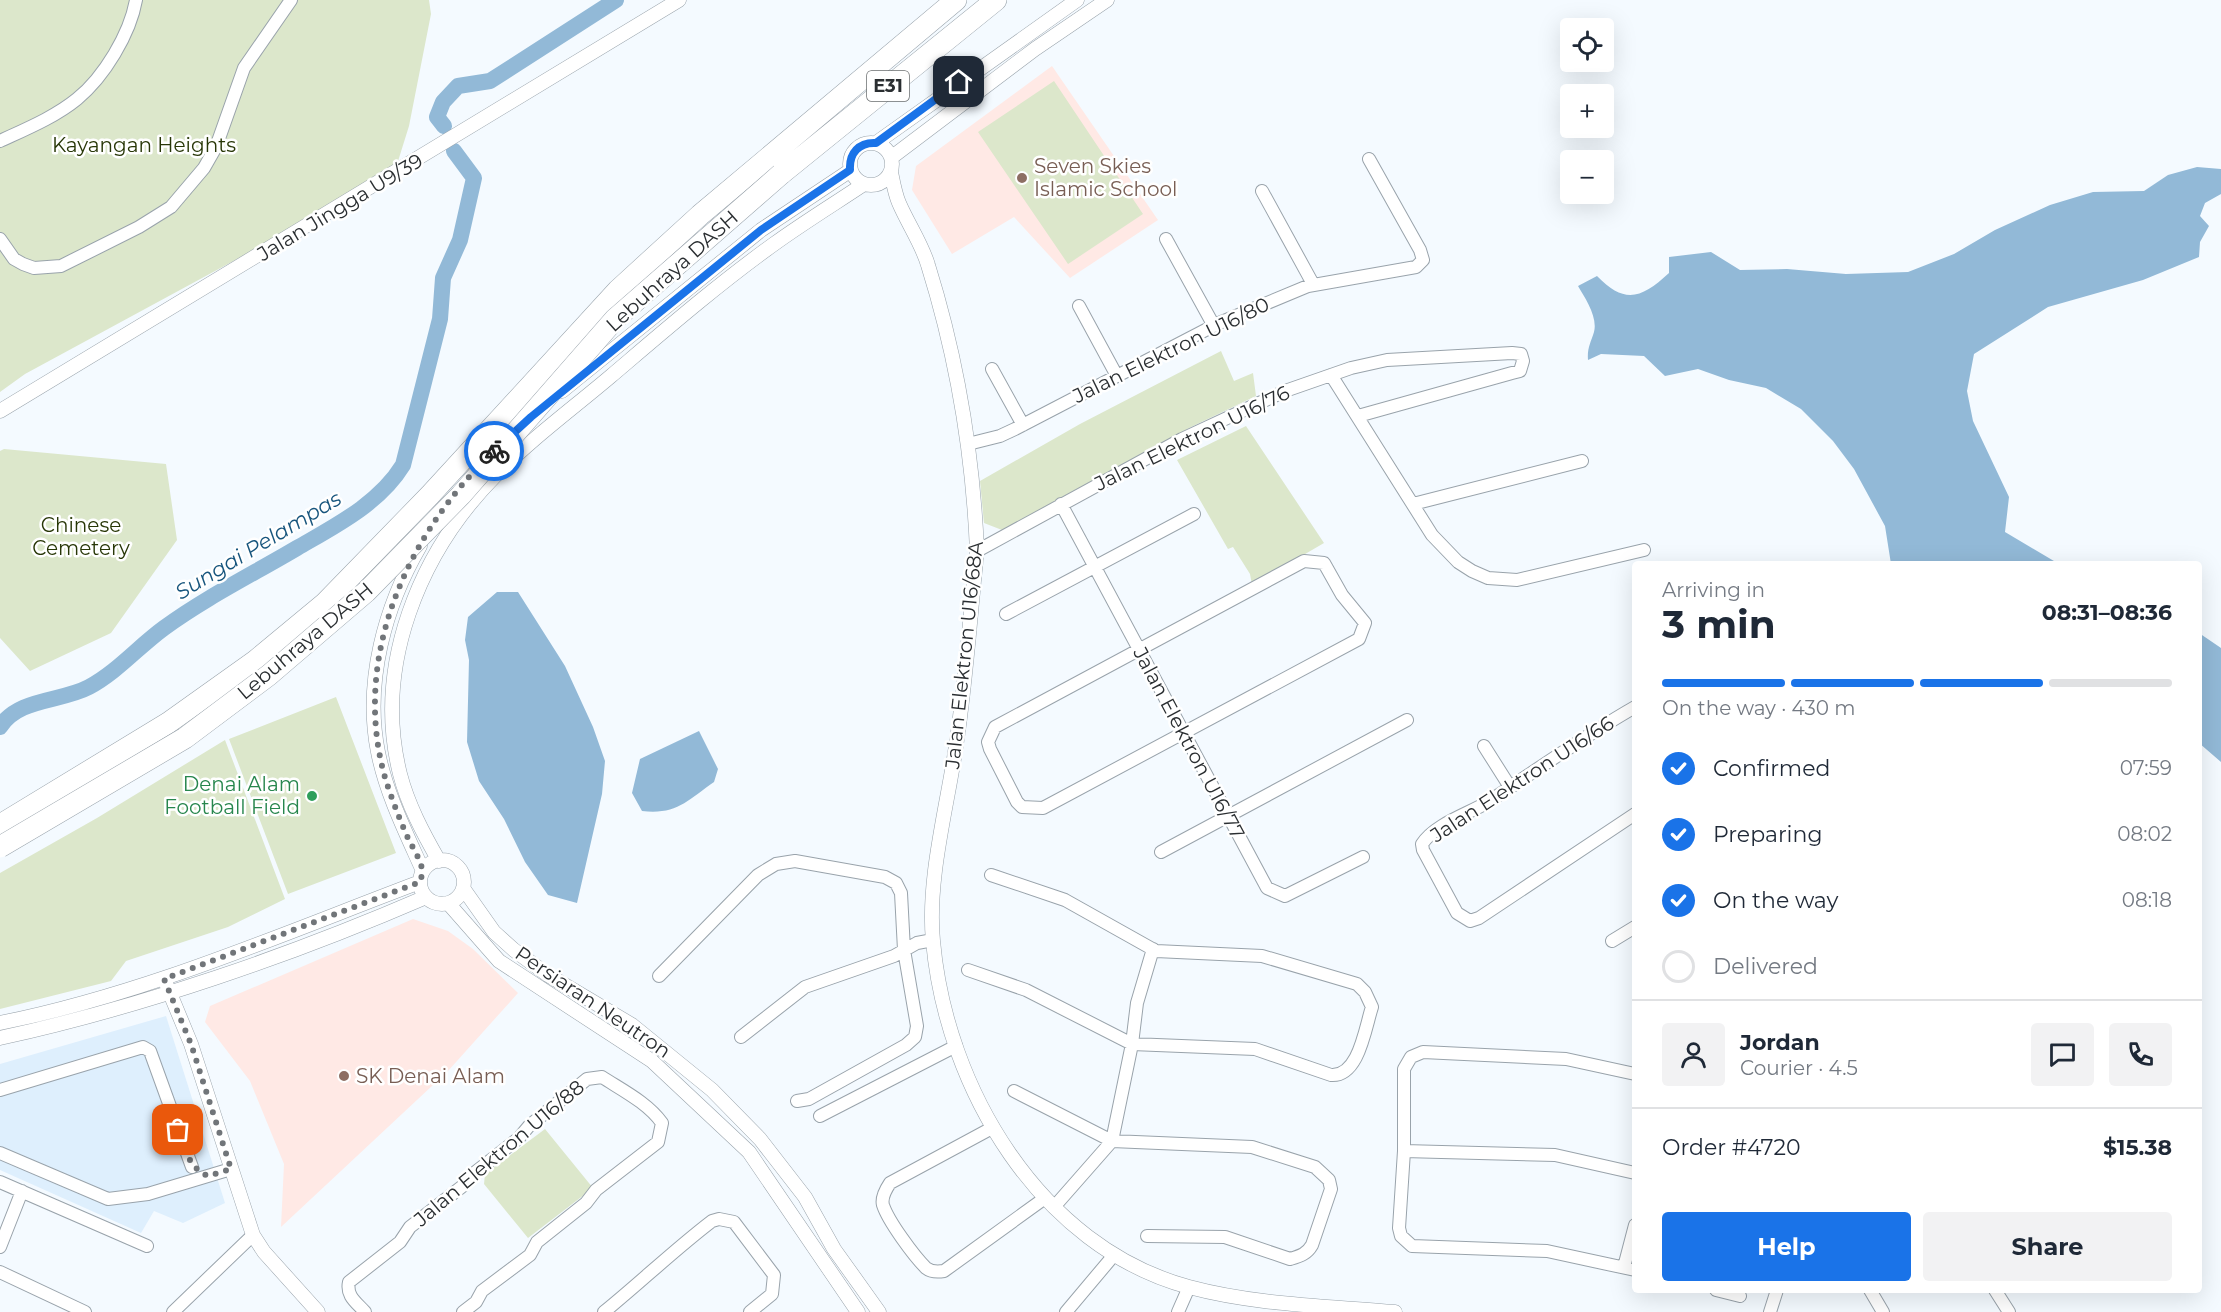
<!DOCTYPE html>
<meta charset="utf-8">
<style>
:root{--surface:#fff;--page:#f2f2f3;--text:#1f2937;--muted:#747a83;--line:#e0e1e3;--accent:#1a73e8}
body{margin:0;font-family:Montserrat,sans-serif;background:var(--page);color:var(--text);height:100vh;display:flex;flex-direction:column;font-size:22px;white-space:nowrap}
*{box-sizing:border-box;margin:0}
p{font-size:20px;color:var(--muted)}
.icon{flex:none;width:33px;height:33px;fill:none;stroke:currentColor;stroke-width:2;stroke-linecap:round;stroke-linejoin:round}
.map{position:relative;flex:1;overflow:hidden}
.side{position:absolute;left:1632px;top:561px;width:570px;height:732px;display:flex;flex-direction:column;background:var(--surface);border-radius:6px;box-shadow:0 6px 24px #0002}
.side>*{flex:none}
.fabs{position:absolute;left:1560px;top:18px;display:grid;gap:12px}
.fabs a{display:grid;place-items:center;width:54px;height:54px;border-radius:6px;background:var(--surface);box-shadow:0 6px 24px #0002;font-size:30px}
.pin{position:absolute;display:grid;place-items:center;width:51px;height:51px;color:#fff;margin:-26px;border-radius:12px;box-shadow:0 3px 9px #0006}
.courier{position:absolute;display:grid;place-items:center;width:60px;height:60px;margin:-30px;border:4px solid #1a73e8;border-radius:50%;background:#fff;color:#222;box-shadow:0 2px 8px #0007}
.headline em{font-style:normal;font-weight:700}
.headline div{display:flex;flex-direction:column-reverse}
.headline{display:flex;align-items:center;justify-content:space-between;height:102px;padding:0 30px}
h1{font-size:39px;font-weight:700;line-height:45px}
.bar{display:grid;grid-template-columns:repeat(4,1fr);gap:9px 6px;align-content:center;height:72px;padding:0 30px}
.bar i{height:8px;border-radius:4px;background:var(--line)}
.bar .selected{background:var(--accent)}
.bar p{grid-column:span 4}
.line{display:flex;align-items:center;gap:15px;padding:0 30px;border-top:2px solid var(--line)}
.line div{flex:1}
.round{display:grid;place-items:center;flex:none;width:63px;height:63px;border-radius:6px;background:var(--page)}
ol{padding:0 30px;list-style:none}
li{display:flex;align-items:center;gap:18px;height:66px}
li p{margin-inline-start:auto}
li .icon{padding:6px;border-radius:50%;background:var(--accent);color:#fff;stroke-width:4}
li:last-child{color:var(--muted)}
li i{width:33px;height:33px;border:3px solid var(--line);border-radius:50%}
.cta{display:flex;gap:12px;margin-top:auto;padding:12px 30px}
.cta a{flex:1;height:69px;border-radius:6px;background:var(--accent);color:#fff;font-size:24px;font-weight:700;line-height:69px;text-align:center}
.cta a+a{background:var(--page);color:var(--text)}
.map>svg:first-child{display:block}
</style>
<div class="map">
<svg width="2221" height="1312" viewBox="0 0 2221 1312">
<rect width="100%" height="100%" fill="#f4faff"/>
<path fill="#deeffd" d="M166,1016L225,1203L183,1223L154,1211L141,1233L0,1170V1064Z"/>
<path fill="#ffe9e5" d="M1052,66L1158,220L1070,278L1014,217L952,254L912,190L916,166Z
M413,919L448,931L473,949L518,993L448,1071L281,1227L284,1164L250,1081L205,1022L210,1006Z"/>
<path fill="#dce7cb" d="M0,0H429L431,14L409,126L394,174L25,374L0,392Z
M1054,81L1143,214L1068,264L978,132Z
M1221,351L1234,381L1253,373L1256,396L1191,427L1002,530L984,523L980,481L1080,424Z
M1246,426L1324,543L1252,585L1250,574L1233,547L1228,549L1177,460Z
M4,449L166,464L177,540L111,633L30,671L0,638V451Z
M336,697L396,853L288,894L229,739Z
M225,740L285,899L228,927L126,961L111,981L0,1009V873L97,818Z
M545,1129L593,1188L528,1238L484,1184L485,1174Z"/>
<path fill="#92b9d7" d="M2197,167L2221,169V194L2205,203L2200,216L2209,226L2200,242L2199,257L2143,280L2048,307L1974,354L1967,391L1973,421L2009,497L2005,532L2059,564H1891L1885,526L1854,469L1833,441L1801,409L1766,388L1729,380L1698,369L1665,376L1644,356L1601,354L1588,360C1587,348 1591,342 1594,332C1598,317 1585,298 1578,286L1597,276C1625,305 1642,298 1669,273V257L1711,252L1740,270L1787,269L1846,274L1908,272L1954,254L1995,230L2050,205L2093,192L2144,191L2168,175Z
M497,592H518L565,666L593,727L605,761L602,794L577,903L548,895L525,862L504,819L479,781L467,742L469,660L465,640L468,617Z
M2199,633L2221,648V762L2199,743Z
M699,731L718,769L714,782C687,801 676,815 642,811L632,793L640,759Z"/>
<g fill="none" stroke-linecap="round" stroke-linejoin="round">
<path stroke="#92b9d7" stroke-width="16" d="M444,126L437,117L443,102L458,86L490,81L616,0
M0,727C18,698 61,702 89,687C117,672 138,647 164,628C205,598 253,574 297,548C335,526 379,504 403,465L440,319L443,278L460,240L474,178L454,151"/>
<defs>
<path id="minor" d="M0,141C26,129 55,117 77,99C104,77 130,34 136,0
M1262,191L1313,284
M0,239L14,259L23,264L34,268L61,266L139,227L171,207L204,168L216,147L244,68L291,0
M1166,239L1214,326
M1079,306L1117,376
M992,369L1023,425
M1331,375L1432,535L1458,562L1472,571L1488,578L1517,580L1644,550
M968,444L1000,436L1015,429L1219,323L1308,286L1416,267L1423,260L1420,250L1369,159
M1061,504L1267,888L1285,896L1363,857
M1413,504L1582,461
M977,551L1182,439L1285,391L1351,368L1387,360L1512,353L1521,354L1523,361L1520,371L1512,373L1358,416
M1304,561L1324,563L1342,595L1365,623L1359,639L1043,808L1022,807L1017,802L990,749L988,742L995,727Z
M1006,614L1194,514
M1635,707C1584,736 1537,770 1488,802C1468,814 1435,824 1422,844L1423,850L1457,913L1470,921L1479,918L1635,814
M1484,746L1510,787
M1161,852L1407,720
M1612,941L1635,927
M968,970L1026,990L1132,1044L1255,1049L1331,1075C1359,1077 1365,1028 1372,1007L1365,992L1357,984L1262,956L1156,951L1065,900L991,875
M659,976L758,875L776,864L795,861L885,877L896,883L901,893L904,950L917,1026L915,1037L906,1045L809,1099L797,1101
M741,1037L805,987L894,956L917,943L933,940
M1635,1074L1566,1059L1423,1052L1411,1057L1404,1069V1151L1399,1228L1401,1236L1412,1246L1547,1251L1635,1270
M0,1090L143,1047L150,1051L192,1167
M1014,1091L1112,1141L1252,1147L1315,1167L1329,1180L1331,1189L1312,1245C1307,1254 1300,1256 1290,1259L1225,1237L1147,1236
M820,1116L956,1046
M992,1128L890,1183C886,1189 881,1198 883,1205C888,1221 914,1256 926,1268C931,1272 938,1272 944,1271L1045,1198
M1404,1151L1555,1155L1635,1173
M0,1153L108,1199L148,1194L231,1169
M0,1182L147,1246
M1054,1207L1112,1141L1132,1044L1137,1003L1153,949
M0,1247L22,1191
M1624,1267L1635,1225
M0,1272L85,1312
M1716,1290L1740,1296
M1870,1290L1883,1312
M1995,1290L2009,1312
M173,1312L253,1235
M365,1312C356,1302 346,1296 349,1282L400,1242L410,1227L464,1185L473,1174L519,1138L529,1126L587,1079L602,1077C622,1090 648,1103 662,1123L658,1142L596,1190L586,1203L537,1242L530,1255L482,1291L476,1302L463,1312
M604,1312C641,1282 674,1250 712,1221L719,1219L734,1222L774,1275L772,1294L750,1312
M1066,1312L1114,1255
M1178,1312L1189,1287
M1770,1312L1777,1290"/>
<path id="tertiary" d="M850 164a21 21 0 1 1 42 0a21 21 0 1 1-42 0Z
M876,143L1077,0
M892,157L1035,49L1107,0
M891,172C893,182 895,194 899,203C908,224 922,244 928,265C957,358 973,454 977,551C970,616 966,681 956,746C947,808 927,879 933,941C946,1088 1040,1247 1189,1287C1256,1305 1327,1306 1395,1312
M562,391L761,230L851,170
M0,411L679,0
M420,546C385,606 364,682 378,752C386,793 406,833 423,871
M420 882a22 22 0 1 1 44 0a22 22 0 1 1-44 0Z
M439,861C423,833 408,805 400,774C373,666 419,553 495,476C531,439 572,409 611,376C664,331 717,285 774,244C803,223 834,204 864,184
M463,888L494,932L514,950L548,975L632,1025L712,1090L760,1139L805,1197L834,1249L879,1312
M448,903L499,961L652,1061L749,1152L858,1312
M167,986L191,1044L253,1235L264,1252L318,1312
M0,1023C145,994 282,934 420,882
M0,1038C142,1007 292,955 426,897"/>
<path id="motorway" d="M781,174L996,0
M0,825L168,723L255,661L325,603L430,495L618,290L700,215L956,0"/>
</defs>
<use href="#minor" stroke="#99a3ab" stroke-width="14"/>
<use href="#tertiary" stroke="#99a3ab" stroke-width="15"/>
<use href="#motorway" stroke="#99a3ab" stroke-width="22"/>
<use href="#minor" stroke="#fff" stroke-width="12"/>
<use href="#tertiary" stroke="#fff" stroke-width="14"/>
<use href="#motorway" stroke="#fff" stroke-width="21"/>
<defs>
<path id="motorway-bridge" d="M0,847L185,738L269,675L366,592L461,495L615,319L781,174"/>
</defs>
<use href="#motorway-bridge" stroke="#99a3ab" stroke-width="22" stroke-linecap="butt"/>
<use href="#motorway-bridge" stroke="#fff" stroke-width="21"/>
</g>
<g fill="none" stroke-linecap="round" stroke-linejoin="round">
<path stroke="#717579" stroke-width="6" stroke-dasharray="0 10.8" d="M178,1130C185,1149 188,1167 208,1176L231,1169L191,1044L164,979L420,882C421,878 423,873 422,869C420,858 412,847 407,836C399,818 392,799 386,781C350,660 406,535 494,451"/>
<path stroke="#1a73e8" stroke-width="8" d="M494,451L531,417L761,230L850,170C849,153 859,142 876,143L959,82"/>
</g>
<g fill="#8d6e63" stroke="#fff" stroke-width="2">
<circle cx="1022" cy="178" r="6"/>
<circle cx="344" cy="1076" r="6"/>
</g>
<circle fill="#2e9e5b" stroke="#fff" stroke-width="2" cx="312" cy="796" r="6"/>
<g text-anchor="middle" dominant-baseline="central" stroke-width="5" stroke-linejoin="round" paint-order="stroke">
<rect fill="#fff" stroke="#6a6d6f" stroke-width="1.5" x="867" y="71" width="42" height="30" rx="4.5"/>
<g font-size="18" font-weight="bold" fill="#2a2e31">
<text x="888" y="86">E31</text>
</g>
<g font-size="20" fill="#283707" stroke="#fff">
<text x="144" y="145">Kayangan Heights</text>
<text x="81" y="525">Chinese<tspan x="81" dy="23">Cemetery</tspan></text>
</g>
<g font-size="20" fill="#785e54" stroke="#fff" text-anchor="start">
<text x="1034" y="166">Seven Skies<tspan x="1034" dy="23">Islamic School</tspan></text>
<text x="356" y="1076">SK Denai Alam</text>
</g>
<g font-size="20" fill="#2a2e31" stroke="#fff">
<text transform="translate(340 207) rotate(-31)">Jalan Jingga U9/39</text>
<text transform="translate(672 271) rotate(-42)">Lebuhraya DASH</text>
<text transform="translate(1171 350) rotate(-26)">Jalan Elektron U16/80</text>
<text transform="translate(1192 438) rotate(-26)">Jalan Elektron U16/76</text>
<text transform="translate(305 641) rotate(-40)">Lebuhraya DASH</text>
<text transform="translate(964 655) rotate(-84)">Jalan Elektron U16/68A</text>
<text transform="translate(1189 743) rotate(62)">Jalan Elektron U16/77</text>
<text transform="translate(1522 779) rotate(-33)">Jalan Elektron U16/66</text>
<text transform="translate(593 1002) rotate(34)">Persiaran Neutron</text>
<text transform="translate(499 1153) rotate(-40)">Jalan Elektron U16/88</text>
</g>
<g font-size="20" fill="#27864d" stroke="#fff" text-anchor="end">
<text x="300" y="784">Denai Alam<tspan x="300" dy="23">Football Field</tspan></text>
</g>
<g font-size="21" font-style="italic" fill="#17557d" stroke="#fff">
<text transform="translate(258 545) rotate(-31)">Sungai Pelampas</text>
</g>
</g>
</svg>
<div class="fabs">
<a><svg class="icon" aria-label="locate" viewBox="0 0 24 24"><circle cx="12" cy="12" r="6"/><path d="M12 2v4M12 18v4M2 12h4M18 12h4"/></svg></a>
<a>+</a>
<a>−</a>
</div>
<div class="pin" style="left:178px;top:1130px;background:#ea580c"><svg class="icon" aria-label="bag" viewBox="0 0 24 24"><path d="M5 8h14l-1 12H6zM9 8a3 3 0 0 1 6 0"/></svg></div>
<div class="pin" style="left:959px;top:82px;background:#1f2937"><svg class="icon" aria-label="home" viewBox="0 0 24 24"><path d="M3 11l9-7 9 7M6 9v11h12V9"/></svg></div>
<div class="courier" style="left:494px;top:451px"><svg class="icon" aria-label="bike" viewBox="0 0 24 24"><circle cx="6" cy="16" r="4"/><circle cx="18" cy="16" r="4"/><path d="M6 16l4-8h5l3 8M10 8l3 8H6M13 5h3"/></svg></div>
<section class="side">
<div class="headline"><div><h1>3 min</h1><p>Arriving in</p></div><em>08:31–08:36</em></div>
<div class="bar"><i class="selected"></i><i class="selected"></i><i class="selected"></i><i></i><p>On the way · 430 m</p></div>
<ol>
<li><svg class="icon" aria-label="check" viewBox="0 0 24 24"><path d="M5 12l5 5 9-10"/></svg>Confirmed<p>07:59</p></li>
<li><svg class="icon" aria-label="check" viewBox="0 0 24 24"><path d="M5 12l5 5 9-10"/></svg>Preparing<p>08:02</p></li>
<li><svg class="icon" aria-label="check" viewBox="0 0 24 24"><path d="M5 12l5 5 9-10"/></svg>On the way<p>08:18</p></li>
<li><i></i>Delivered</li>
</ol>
<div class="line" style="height:108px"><a class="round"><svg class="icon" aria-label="person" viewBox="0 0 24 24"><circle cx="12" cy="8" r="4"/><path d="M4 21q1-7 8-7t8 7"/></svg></a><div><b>Jordan</b><p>Courier · 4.5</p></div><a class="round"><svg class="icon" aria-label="chat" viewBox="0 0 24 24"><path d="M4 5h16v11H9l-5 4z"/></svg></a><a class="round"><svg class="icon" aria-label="phone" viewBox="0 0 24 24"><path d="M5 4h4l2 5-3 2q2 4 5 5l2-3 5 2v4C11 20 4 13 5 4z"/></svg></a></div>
<div class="line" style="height:78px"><div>Order #4720</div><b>$15.38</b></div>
<div class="cta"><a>Help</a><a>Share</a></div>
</section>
</div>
